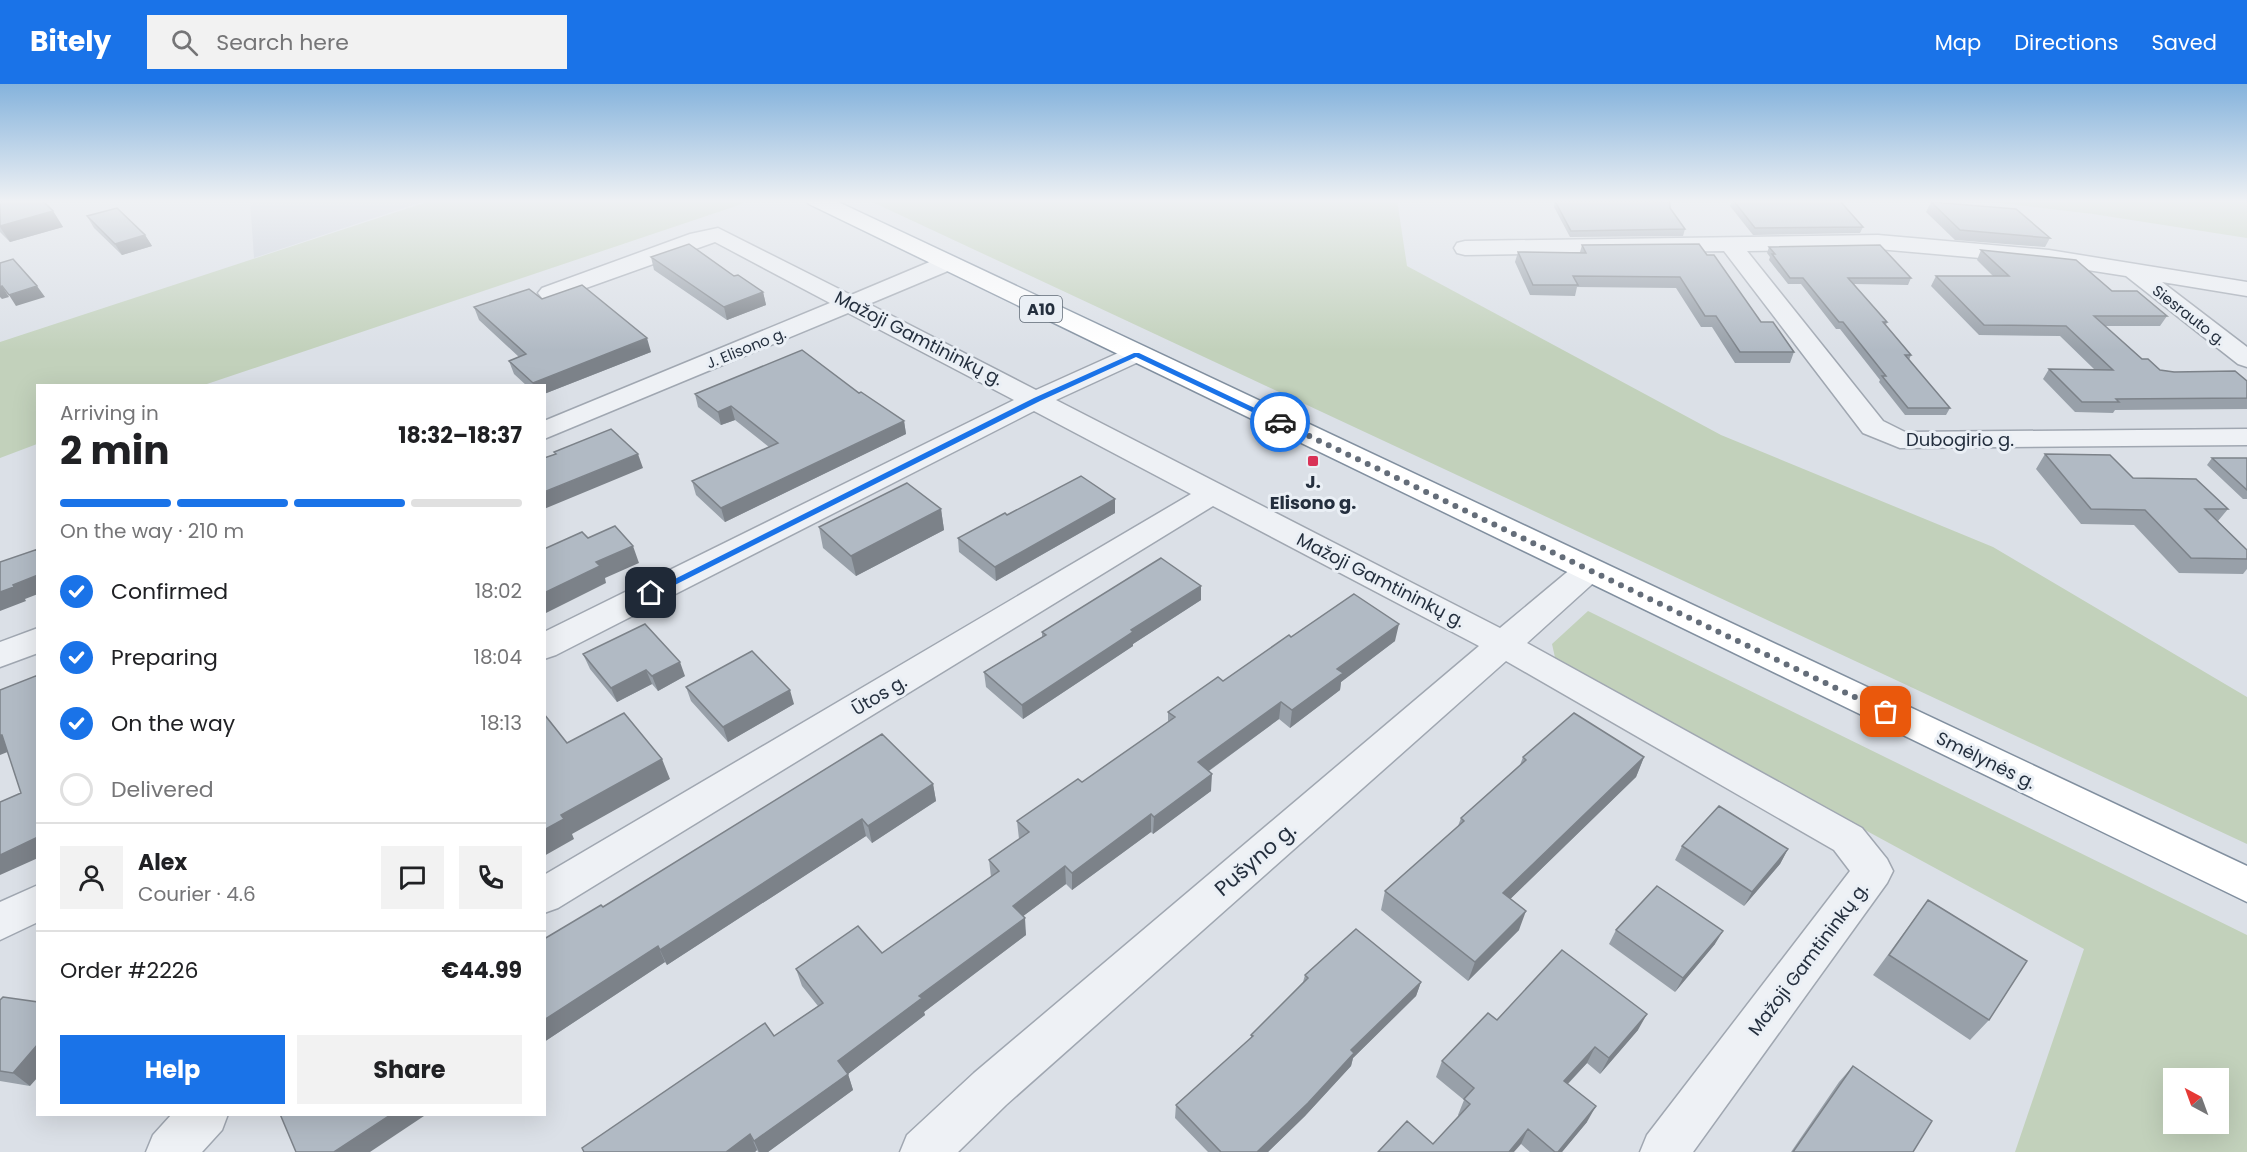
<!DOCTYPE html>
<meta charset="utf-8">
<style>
:root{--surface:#fff;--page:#f2f2f2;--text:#202124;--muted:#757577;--line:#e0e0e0;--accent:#1a73e8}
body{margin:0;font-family:Poppins,sans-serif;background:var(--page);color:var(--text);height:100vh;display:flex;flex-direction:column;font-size:22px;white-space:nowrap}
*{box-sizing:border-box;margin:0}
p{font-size:20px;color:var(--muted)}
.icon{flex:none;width:33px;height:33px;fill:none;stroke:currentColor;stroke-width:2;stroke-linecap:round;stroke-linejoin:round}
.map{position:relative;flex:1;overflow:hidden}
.side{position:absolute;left:36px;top:300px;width:510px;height:732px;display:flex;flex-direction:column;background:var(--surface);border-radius:0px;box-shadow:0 6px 24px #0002}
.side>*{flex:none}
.needle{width:39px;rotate:319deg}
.fabs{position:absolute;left:2163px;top:984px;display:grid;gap:12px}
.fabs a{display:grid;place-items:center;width:66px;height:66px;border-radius:0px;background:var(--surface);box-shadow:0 6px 24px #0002;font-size:30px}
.pin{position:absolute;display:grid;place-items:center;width:51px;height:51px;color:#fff;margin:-26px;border-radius:12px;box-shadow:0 3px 9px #0006}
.courier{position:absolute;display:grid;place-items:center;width:60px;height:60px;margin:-30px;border:4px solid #1a73e8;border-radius:50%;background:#fff;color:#222;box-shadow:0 2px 8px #0007}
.summary em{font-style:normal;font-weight:700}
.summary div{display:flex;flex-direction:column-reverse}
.summary{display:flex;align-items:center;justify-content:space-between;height:102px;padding:0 24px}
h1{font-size:39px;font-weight:700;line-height:45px}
.bar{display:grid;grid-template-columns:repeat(4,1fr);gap:9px 6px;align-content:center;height:72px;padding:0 24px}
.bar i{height:8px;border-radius:4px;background:var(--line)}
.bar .on{background:var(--accent)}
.bar p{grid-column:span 4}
.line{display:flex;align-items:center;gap:15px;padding:0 24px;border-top:2px solid var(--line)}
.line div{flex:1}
.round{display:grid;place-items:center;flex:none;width:63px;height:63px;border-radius:0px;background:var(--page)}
ol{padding:0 24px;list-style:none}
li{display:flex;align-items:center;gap:18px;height:66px}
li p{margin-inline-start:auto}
li .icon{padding:6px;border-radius:50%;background:var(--accent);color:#fff;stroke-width:4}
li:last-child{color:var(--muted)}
li i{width:33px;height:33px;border:3px solid var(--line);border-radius:50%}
.primary-button{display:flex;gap:12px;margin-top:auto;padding:12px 24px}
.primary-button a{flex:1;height:69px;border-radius:0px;background:var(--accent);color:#fff;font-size:24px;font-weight:700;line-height:69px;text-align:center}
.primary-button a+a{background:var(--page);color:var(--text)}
header{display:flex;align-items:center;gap:36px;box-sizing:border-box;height:84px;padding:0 30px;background:var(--accent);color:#fff}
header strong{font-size:28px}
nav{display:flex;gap:33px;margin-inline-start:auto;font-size:21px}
.search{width:420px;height:54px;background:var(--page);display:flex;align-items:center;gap:15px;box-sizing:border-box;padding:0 21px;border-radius:0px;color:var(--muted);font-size:22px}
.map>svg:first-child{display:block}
</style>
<header>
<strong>Bitely</strong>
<div class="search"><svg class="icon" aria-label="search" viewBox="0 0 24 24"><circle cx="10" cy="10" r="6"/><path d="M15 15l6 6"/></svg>Search here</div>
<nav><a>Map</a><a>Directions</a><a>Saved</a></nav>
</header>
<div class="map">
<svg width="2247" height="1068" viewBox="0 0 2247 1068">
<rect width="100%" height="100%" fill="#dbe0e7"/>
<path fill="#c8cfd9" d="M250,116H428L254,174Z"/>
<path fill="#c2d1bb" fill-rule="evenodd" d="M433,116H737L742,120L204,301L38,302L37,360L0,374V258Z
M868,116H1397L1407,182L1721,351L1993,463L2247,613V760Z
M1975,116H2247V154L2093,130Z
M1588,527L2247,851V1068H2015L2084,865L1556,578L1552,560ZM2174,994H2218V1040H2174Z"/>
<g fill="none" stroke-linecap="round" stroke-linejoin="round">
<defs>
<path id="minor" d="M718,144L851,211L939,174L947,172L955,174L958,179L955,184L869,220L1036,306L1127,265L1136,262L1145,265L1149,270L1145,275L1056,316L1500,544L1578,479L1589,476L1600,479L1605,486L1600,493L1527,559L1862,744L1887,775L1893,787L1887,799L1693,1068H1640L1647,1051L1850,787L1834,766L1506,577L1006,1021L958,1068H900L907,1051L974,989L1479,562L1213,422L558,824L544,829V791L1191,410L1034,327L556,571L544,575V548L1014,316L848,229L544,355V337L830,219L715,158L558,214L550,216L542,214L538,209L542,204L690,150Z
M1878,151L2049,166L2247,198V212L2162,198L2247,263V283L2238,280L2126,192L2049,180L1878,165L1747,167L1883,337L1905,348L2247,345V361L1900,364L1863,349L1724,167L1465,171L1457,169L1454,164L1457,159L1465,157Z
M38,544V569L0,583V558Z
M38,801V838L0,856V818Z
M172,1030H228L222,1046L202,1068H146L153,1051Z"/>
<path id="trunk" d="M806,116H834L2247,782V818L809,120Z"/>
</defs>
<use href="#minor" stroke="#a0a7b1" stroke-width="3"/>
<use href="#trunk" stroke="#818f9f" stroke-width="3"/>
<use href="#minor" fill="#eef1f5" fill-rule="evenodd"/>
<use href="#trunk" fill="#fff" fill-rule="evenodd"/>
</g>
<path fill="#98a0a9" d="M0,116L53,127L63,143L10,158L0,148Z
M1732,116H1839L1863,143L1860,149L1753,151L1730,122Z
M1555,117L1670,124L1685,145L1683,152L1570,153L1554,123Z
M1931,118L2050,154L2045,163L1955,156L1926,128Z
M87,132L145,151L152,162L122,171L94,144Z
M1582,161L1707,171L1761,238L1794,268L1790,279H1735L1712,243H1701L1676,204L1577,203L1575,212L1530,211L1515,178L1518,168H1580Z
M1769,163L1911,194L1908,201L1854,200L1887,238L1886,241L1911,271L1909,276L1950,324L1946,331H1905L1879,298L1880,296L1840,245H1836L1801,200H1788L1769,176L1770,173L1767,169Z
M1981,166L2112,207L2167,232L2160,242H2105L2142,275L2160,286L2247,297V325L2115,326L2113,329L2075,328L2043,295L2049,285L2095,286L2060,252L1979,251L1931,202L1936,192H1993L1977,176Z
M651,173L734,192L763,208L766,221L727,236L654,186Z
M542,215L651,268L544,310V302H527L514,290L509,277L519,273L479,236L474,223Z
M859,309L904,337L906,350L725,438L696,411L692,397L769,363L735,336L721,341L698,323L695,310Z
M2045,370L2133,394L2228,425L2218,437L2247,466V485L2243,490L2179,489L2134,441L2081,440L2036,385Z
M2212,374H2247V415H2243L2207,381Z
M1115,415V429L996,497L959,468L958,454L1007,431Z
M941,425L944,446L856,492L823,464L819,443Z
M1201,502V516L1133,560V562L1023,635L986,603L984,588L1042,553V548Z
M1291,553L1395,557L1341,598L1340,606L1290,644L1279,635L1209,687L1211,707L1153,750L1151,748L1072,806L1066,800L1023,832L1026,851L924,928L925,931L848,990L853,1006L768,1068H758L757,1066L755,1068H584L774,952L818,922L802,902L796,885L882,869L991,793L989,776L1019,755L1017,737L1082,698L1168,639V628L1223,597Z
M583,570L685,592L658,607L652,600L617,618L590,585Z
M686,603L794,620L728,658L691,617Z
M1523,673H1644L1636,693L1510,815L1519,846L1468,897L1381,826L1385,807L1458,742L1461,734L1520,681Z
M933,700L936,717L872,759L866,752L667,881L665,878L544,958V855L603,823Z
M1682,762L1788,765L1780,780L1744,822L1675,776Z
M1928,816L1989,936L1970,956L1873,891Z
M1616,846L1715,860L1675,908L1609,860Z
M1305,891L1421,898L1416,912L1353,974L1351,982L1305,1032L1268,1068H1208L1175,1034L1176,1021L1251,954V951L1303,898Z
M0,916L30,1002L0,997Z
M1497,936L1638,946L1600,990L1587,979L1568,1000L1587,1038L1562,1068H1530L1521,1060H1433L1459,1032L1458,1031L1464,1016L1436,993L1442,977Z
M1853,982L1913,1068H1791L1839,998Z"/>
<path fill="#7c8289" d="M53,127L63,143L10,158L0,143V142Z
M145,151L152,162L122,171L115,160Z
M2,202L9,213L2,215L0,213V203Z
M37,202L45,213L16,222L9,211Z
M763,208L766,221L727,236L724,223Z
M647,254L651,268L544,310V302H534L533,299Z
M731,322L735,336L721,341L718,328Z
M904,337L906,350L725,438L721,424Z
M638,370L643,384L544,425V408Z
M1115,415V429L996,497L995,483Z
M941,425L944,446L856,492L851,472Z
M633,462L639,479L605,494L606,499L544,530V509L596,478Z
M38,491V510L25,515L26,517L0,527V508L13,501Z
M1201,502V516L1133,560V562L1023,635L1022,621L1131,546Z
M1399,540L1395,557L1341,598L1340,606L1290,644L1292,626L1337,585Z
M680,578L685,592L658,607L652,592Z
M646,586L652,600L617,618L611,604Z
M790,606L794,620L728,658L723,643Z
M1281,618L1279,635L1196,696L1198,678Z
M0,651H2L15,665L0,671Z
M1644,673L1636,693L1496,829L1503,809Z
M662,675L670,695L572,750L574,755L544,772V746L561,731Z
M1212,690L1211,707L1153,750L1154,733Z
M933,700L936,717L872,759L868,742Z
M1151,730V748L1072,806V789Z
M862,735L866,752L667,881L660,866Z
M38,753V774L0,791V771Z
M1788,765L1780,780L1744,822L1752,808Z
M1065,782L1066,800L1014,839L1013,822Z
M1526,827L1519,846L1468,897L1475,878Z
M1025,834L1026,851L924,928L925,931L848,990L853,1006L768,1068H759L754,1057L838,977L919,912Z
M1723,847L1715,860L1675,908L1683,894Z
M658,862L665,878L544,958V936Z
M1421,898L1416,912L1353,974L1351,982L1305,1032L1268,1068H1257L1351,966Z
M1647,930L1638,946L1600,990L1609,974Z
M38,960V993L30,1002L13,989Z
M1595,963L1587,979L1556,1012L1564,997Z
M1596,1022L1587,1038L1562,1068H1558Z
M392,1030H427L370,1068H334Z
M1528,1045L1521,1060L1514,1068H1509Z
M750,1050L757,1066L755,1068H726Z"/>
<path fill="#b1bac4" stroke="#7c8289" stroke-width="1.5" d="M6,116H42L53,127L0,142V118Z
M1733,116H1839L1863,143L1755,144Z
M1555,117L1670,118V124L1685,145L1571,147Z
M1931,118L2016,125L2050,154L1960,146Z
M117,124L145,151L115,160L87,132Z
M689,160L734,192L738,191L763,208L724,223L651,173Z
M1699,160L1707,171H1714L1761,238H1773L1794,268H1740L1716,232H1705L1680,193L1573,192L1578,201H1533L1518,168L1586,169L1582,161Z
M1880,161L1911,194H1848L1887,238H1883L1911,271H1905L1950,324H1908L1882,292H1886L1843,238H1839L1803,194H1790L1772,170H1775L1769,163Z
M1981,166L2076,176L2112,207H2137L2167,232H2094L2142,275H2148L2160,286L2174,288L2235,287L2247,297V314L2116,315L2119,318H2082L2049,285L2113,286L2066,242L1984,241L1936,192H2009Z
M13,175L37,202L9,211L2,202L0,203V179Z
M582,201L647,254L533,299L509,277L526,270L474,223L529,205L542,215Z
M802,266L859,309L861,308L904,337L721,424L692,397L778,359L731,322L718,328L695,310Z
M611,345L638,370L544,408V374L556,370L554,368Z
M2045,370L2110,371L2133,394L2196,395L2228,425H2205L2247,466V475L2191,474L2145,426L2091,425Z
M2212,374H2247V406Z
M1081,392L1115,415L995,483L958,454L1005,429L1007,431Z
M907,399L941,425L851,472L819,443Z
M615,442L633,462L596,478L600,482L544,509V465L582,448L588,454Z
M38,465V491L13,501L14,503L0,508V478Z
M1161,474L1201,502L1131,546L1133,548L1022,621L984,588L1046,551L1042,548Z
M1354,510L1399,540L1337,585L1343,589L1292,626L1281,618L1198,678L1212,690L1154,733L1151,730L1072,789L1065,782L1013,822L1025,834L919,912L922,914L838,977L848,990L754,1057L750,1050L726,1068H584L582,1064L765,939L774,952L823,919L796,885L858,842L882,869L999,787L989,776L1029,748L1017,737L1078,695L1082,698L1175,633L1168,628L1218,593L1223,597L1289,551L1291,553Z
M645,540L680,578L652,592L646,586L611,604L583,570Z
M752,567L790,606L723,643L686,603Z
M38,591V753L0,771V718L21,709L2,651H0V606Z
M624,629L662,675L561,731L564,735L544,746V630L567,659Z
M1574,629L1644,673L1503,809L1526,827L1475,878L1385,807L1464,737L1461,734L1526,676L1523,673Z
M882,650L933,700L868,742L862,735L660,866L658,862L544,936V855L601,821L603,823Z
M1719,722L1788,765L1752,808L1682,762Z
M1657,802L1723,847L1683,894L1616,846Z
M1928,816L2027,877L1989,936L1889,871Z
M1356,845L1421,898L1351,966L1354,969L1308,1019L1257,1068H1221L1176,1021L1253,952L1251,951L1308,894L1305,891Z
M1562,866L1647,930L1609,974L1595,963L1564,997L1596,1022L1558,1068H1555L1528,1045L1509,1068H1378L1407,1037L1433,1060L1470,1020L1464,1015L1474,1004L1442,977L1488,929L1497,936Z
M3,913L38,918V960L13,989L0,987V916Z
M1853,982L1932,1037L1913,1068H1793Z
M280,1030H392L334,1068H296Z"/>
<linearGradient id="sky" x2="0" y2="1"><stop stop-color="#85b3dc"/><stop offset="0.44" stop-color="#eff1f4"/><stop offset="1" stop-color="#eff1f4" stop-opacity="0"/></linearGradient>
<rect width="2247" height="266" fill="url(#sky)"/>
<path fill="#1a73e8" d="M1134,269H1139L1284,338L1277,340L1136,273L1040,317L655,511L647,509L1034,314Z"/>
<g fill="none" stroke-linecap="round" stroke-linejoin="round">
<path stroke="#646d79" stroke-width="6" stroke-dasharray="0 10.8" d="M1280,338L1886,628"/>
</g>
<rect fill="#d93257" stroke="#eaeff5" stroke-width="2" x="1307" y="371" width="12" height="12" rx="3"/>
<g text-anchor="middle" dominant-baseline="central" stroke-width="6" stroke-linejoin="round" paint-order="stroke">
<g font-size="15" fill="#242f3e" stroke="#eaeff5">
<text transform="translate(2189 231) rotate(38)">Siesrauto g.</text>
<text transform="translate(746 264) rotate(-22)">J. Elisono g.</text>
</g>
<rect fill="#eaeff5" stroke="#5f6975" stroke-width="1.5" x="1020" y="212" width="42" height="26" rx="4.5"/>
<g font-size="16" font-weight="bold" fill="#242f3e">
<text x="1041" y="225">A10</text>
</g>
<g font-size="18" fill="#242f3e" stroke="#eaeff5">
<text transform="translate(919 254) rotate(27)">Mažoji Gamtininkų g.</text>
<text x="1960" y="355">Dubogirio g.</text>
<text transform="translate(1381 496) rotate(27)">Mažoji Gamtininkų g.</text>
<text transform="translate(879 611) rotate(-31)">Ūtos g.</text>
<text transform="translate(1986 676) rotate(26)">Smėlynės g.</text>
<text transform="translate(1808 875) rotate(-53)">Mažoji Gamtininkų g.</text>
</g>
<g font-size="18" font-weight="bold" fill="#242f3e" stroke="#eaeff5">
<text x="1313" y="397">J.<tspan x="1313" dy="21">Elisono g.</tspan></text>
</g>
<g font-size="21" fill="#242f3e" stroke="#eaeff5">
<text transform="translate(1255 775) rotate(-41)">Pušyno g.</text>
</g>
</g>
</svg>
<div class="fabs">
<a><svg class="needle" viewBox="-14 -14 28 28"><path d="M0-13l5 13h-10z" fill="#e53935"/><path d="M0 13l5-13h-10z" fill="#757577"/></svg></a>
</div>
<div class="pin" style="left:1886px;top:628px;background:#ea580c"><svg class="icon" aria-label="bag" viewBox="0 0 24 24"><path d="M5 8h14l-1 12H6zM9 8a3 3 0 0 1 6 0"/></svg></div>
<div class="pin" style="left:651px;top:509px;background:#1f2937"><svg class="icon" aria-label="home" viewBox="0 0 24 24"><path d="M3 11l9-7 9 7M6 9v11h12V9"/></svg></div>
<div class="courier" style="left:1280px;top:338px"><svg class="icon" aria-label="car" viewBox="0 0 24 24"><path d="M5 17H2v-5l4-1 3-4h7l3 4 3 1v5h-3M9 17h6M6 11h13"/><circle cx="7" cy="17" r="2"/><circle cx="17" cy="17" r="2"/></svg></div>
<section class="side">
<div class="summary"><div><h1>2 min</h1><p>Arriving in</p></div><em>18:32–18:37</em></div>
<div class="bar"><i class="on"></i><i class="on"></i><i class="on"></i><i></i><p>On the way · 210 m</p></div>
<ol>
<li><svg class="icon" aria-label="check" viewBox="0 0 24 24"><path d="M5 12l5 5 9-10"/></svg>Confirmed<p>18:02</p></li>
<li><svg class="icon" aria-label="check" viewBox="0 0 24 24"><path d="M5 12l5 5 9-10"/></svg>Preparing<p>18:04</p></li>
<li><svg class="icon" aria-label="check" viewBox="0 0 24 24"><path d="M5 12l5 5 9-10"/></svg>On the way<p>18:13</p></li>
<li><i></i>Delivered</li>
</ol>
<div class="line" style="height:108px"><a class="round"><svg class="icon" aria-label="person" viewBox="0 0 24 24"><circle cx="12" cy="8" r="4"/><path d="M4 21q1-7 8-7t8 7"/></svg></a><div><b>Alex</b><p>Courier · 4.6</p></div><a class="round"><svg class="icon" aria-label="chat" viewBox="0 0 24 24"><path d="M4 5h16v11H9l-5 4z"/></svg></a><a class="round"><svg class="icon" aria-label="phone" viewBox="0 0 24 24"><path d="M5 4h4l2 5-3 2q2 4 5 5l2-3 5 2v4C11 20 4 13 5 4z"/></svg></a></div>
<div class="line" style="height:78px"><div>Order #2226</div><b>€44.99</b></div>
<div class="primary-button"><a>Help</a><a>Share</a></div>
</section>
</div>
